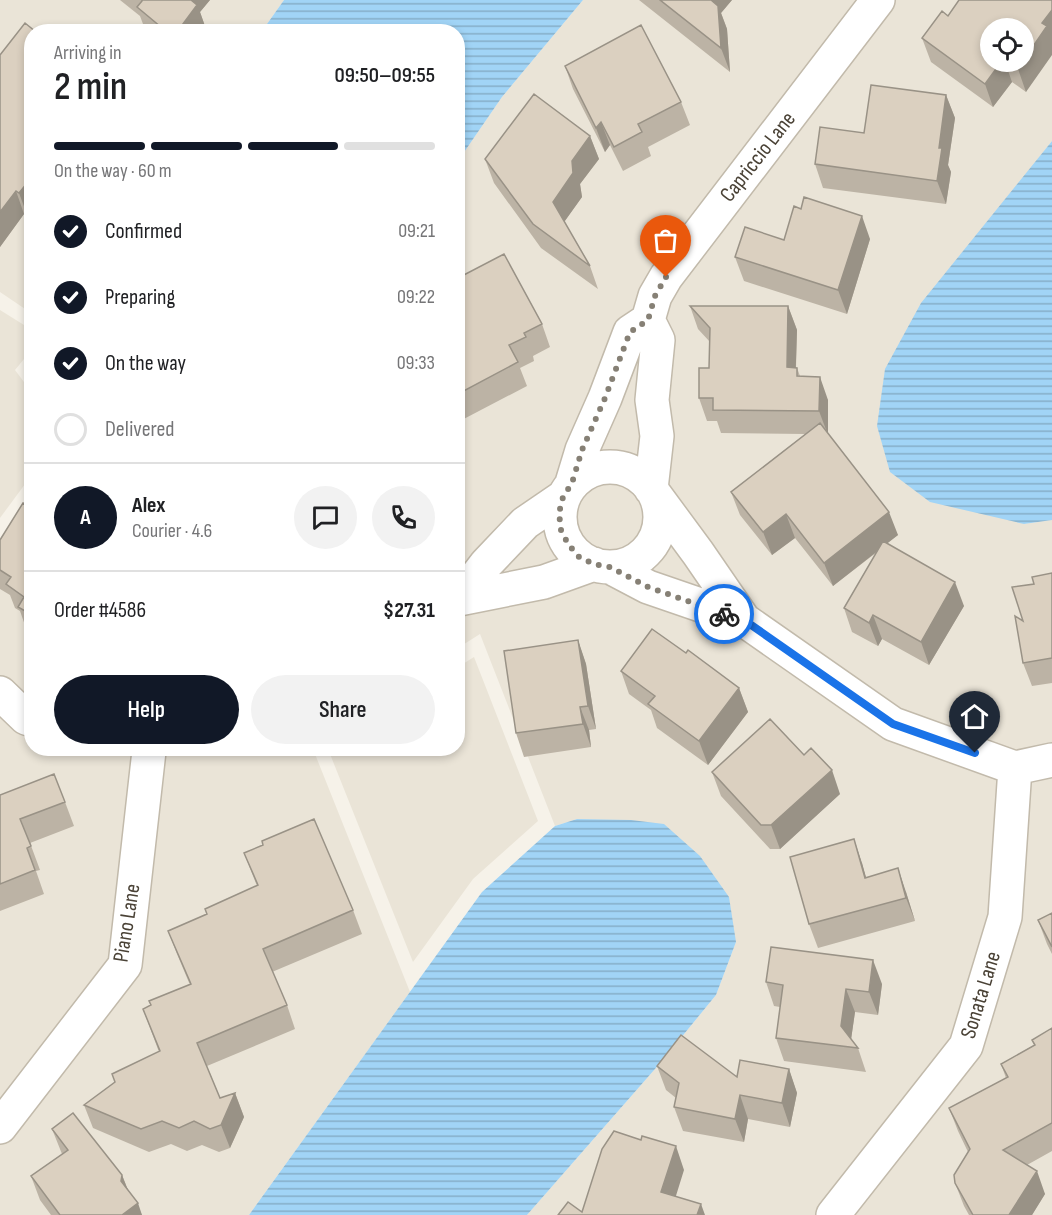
<!DOCTYPE html>
<meta charset="utf-8">
<style>
:root{--surface:#fff;--page:#f2f2f2;--text:#202124;--muted:#757577;--line:#e0e0e0;--accent:#111827}
body{margin:0;font-family:"Sofia Sans Condensed",sans-serif;background:var(--page);color:var(--text);height:100vh;display:flex;flex-direction:column;font-size:22px;white-space:nowrap}
*{box-sizing:border-box;margin:0}
p{font-size:20px;color:var(--muted)}
.icon{flex:none;width:33px;height:33px;fill:none;stroke:currentColor;stroke-width:2;stroke-linecap:round;stroke-linejoin:round}
.map{position:relative;flex:1;overflow:hidden}
.details{position:absolute;left:24px;top:24px;width:441px;height:732px;display:flex;flex-direction:column;background:var(--surface);border-radius:24px;box-shadow:0 3px 9px #0003}
.details>*{flex:none}
.fabs{position:absolute;left:980px;top:18px;display:grid;gap:12px}
.fabs a{display:grid;place-items:center;width:54px;height:54px;border-radius:50%;background:var(--surface);box-shadow:0 3px 9px #0003;font-size:30px}
.pin{position:absolute;display:grid;place-items:center;width:51px;height:51px;color:#fff;margin:-62px -26px;border-radius:50% 50% 50% 0;rotate:-45deg;box-shadow:0 0 6px #0007}
.pin .icon{rotate:45deg}
.courier{position:absolute;display:grid;place-items:center;width:60px;height:60px;margin:-30px;border:4px solid #1a73e8;border-radius:50%;background:#fff;color:#222;box-shadow:0 2px 8px #0007}
.summary em{font-style:normal;font-weight:600}
.summary div{display:flex;flex-direction:column-reverse}
.summary{display:flex;align-items:center;justify-content:space-between;height:102px;padding:0 30px}
h1{font-size:39px;font-weight:600;line-height:45px}
.bar{display:grid;grid-template-columns:repeat(4,1fr);gap:9px 6px;align-content:center;height:72px;padding:0 30px}
.bar i{height:8px;border-radius:4px;background:var(--line)}
.bar .on{background:var(--accent)}
.bar p{grid-column:span 4}
.line{display:flex;align-items:center;gap:15px;padding:0 30px;border-top:2px solid var(--line)}
.line div{flex:1}
.round{display:grid;place-items:center;flex:none;width:63px;height:63px;border-radius:32px;background:var(--page)}
ol{padding:0 30px;list-style:none}
li{display:flex;align-items:center;gap:18px;height:66px}
li p{margin-inline-start:auto}
li .icon{padding:6px;border-radius:50%;background:var(--accent);color:#fff;stroke-width:4}
li:last-child{color:var(--muted)}
li i{width:33px;height:33px;border:3px solid var(--line);border-radius:50%}
.primary-button{display:flex;gap:12px;margin-top:auto;padding:12px 30px}
.primary-button a{flex:1;height:69px;border-radius:36px;background:var(--accent);color:#fff;font-size:24px;font-weight:600;line-height:69px;text-align:center}
.primary-button a+a{background:var(--page);color:var(--text)}
.map>svg:first-child{display:block}
</style>
<div class="map">
<svg width="1052" height="1215" viewBox="0 0 1052 1215">
<defs>
<pattern id="water-rules" width="6" height="5" patternUnits="userSpaceOnUse" patternTransform="scale(1.5)"><rect width="6" height="5" fill="#a1d4f6"/><path d="M0 2.5h6" fill="none" stroke="#85aec8"/></pattern>
</defs>
<rect width="100%" height="100%" fill="#f6f2e9"/>
<path fill="#eae4d7" fill-rule="evenodd" d="M0,0H284L262,31L32,32L31,313L0,292Z
M583,0H1052V141L1012,193L1024,524L1052,520V1215H527L662,1061L716,995L736,942L577,819L555,826L480,634L458,648V161L502,97ZM990,28H1023V62H990Z
M0,310L32,330L31,341L24,359L15,370L27,386L31,415V476L0,518Z
M31,501L32,748L313,749L410,992L249,1215H0V542Z
M474,657L538,821L473,879L413,962L328,749L458,748V667Z"/>
<path fill="url(#water-rules)" d="M284,0H583L502,97L458,161V32L262,31Z
M1052,141V520L1024,524L930,502L890,472L877,426L885,369L921,303Z
M577,819L631,820L664,824L700,856L729,897L736,942L716,995L662,1061L527,1215H249L482,892L555,826Z"/>
<g fill="none" stroke-linecap="round" stroke-linejoin="round">
<defs>
<path id="minor" d="M648,320L655,296L666,277L878,0
M560 517a50 50 0 1 1 100 0a50 50 0 1 1-100 0Z
M572,483L582,450L605,398L630,332L648,320L658,340L652,400L657,436L651,489
M563,497L525,523L486,564L459,599L544,582L594,564
M610,567L648,587L744,620L698,553L656,496
M744,620L893,724L1015,768L1052,760
M0,693L26,718L32,720
M0,1127L125,965L149,751
M833,1215L966,1046L1005,917L1015,768"/>
</defs>
<use href="#minor" stroke="#c2baab" stroke-width="36"/>
<use href="#minor" stroke="#fff" stroke-width="33"/>
</g>
<path fill="#bcb3a5" fill-rule="evenodd" d="M120,0H210L200,12L206,29L204,32H146L140,16Z
M639,0H732L721,13L727,29L730,72Z
M1052,0L1026,92L1012,82L993,107L931,62L922,38L948,16ZM990,28L1023,62H990Z
M32,32V212L28,217L24,214L0,247V55Z
M565,66L681,102L690,125L648,147L651,156L623,171L610,145L605,152L573,89Z
M946,95L955,118L948,165L951,172L946,204L823,188L815,164L864,133Z
M590,136L599,159L580,184L582,197L564,222L590,266L598,289L541,248L494,183L485,159Z
M801,209L870,239L847,314L744,281L735,257L784,240Z
M458,278L542,324L550,347L533,356L534,361L520,368L527,386L458,422Z
M690,306H788L797,330L796,368H797L800,376L828,400V433L898,535L887,543L964,606L929,665L882,639L878,646L852,632L844,608L877,552L833,586L795,538L772,555L740,515L731,492L805,434L721,433L717,421H707L699,398L709,368L710,342L698,329Z
M458,445L463,460L458,463Z
M32,508V634L27,631L20,611L15,608L10,595L0,589V540Z
M1052,573V683L1032,686L1023,663V621L1034,584Z
M578,640L586,664L596,729L589,730L591,747L524,757L516,733Z
M621,671L739,688L748,712L708,765L657,728L651,710L629,694Z
M712,772L840,794L780,849H770L721,796Z
M0,795L65,802L74,826L30,843L40,870L36,871L44,894L0,911Z
M244,853L353,910L362,934L272,972L287,1005L295,1029L207,1066L220,1098L235,1093L244,1117L230,1148L219,1152L202,1145L187,1151L171,1144L149,1152L93,1128L84,1105L159,1052L143,1009L151,1005L190,985L177,954L168,931L207,914L257,886Z
M862,863L866,878L906,892L915,921L818,948L809,924Z
M1052,913V954L1047,944L1038,920Z
M766,982L882,984L878,1015L855,1012L851,1039L858,1048L866,1072L784,1061L776,1038L780,1007L774,1006Z
M1052,1028V1151L1027,1165L1045,1194L1032,1215H969L964,1206L955,1183L968,1152L958,1131L949,1108L1006,1078L1001,1064L1034,1045L1032,1040Z
M657,1066L737,1077L789,1069L797,1093L790,1127L748,1119L744,1142L683,1131L674,1107L676,1098L666,1090Z
M52,1129L122,1175L128,1190L142,1215H51L40,1200L31,1176L62,1154Z"/>
<path fill="#999286" d="M187,0H210L200,12L206,29L204,32H177Z
M708,0H732L721,13L727,29L730,72L721,48Z
M1052,10V55L1026,92L1018,69L1042,23Z
M1001,62H1005L1012,82L993,107L985,84Z
M946,95L955,118L948,165L951,172L946,204L937,181L939,148Z
M601,122L610,145L605,152L596,128Z
M590,136L599,159L580,184L582,197L562,225L553,202L572,161Z
M32,177V212L28,217L19,193Z
M16,191L24,214L0,247V212Z
M862,216L870,239L847,314L838,290Z
M788,306L797,330L795,391L787,367Z
M820,377L828,400V435L819,411Z
M889,512L898,535L833,586L824,563Z
M786,514L795,538L772,555L763,532Z
M955,582L964,606L929,665L921,642Z
M873,615L882,639L878,646L869,623Z
M578,640L586,664L596,729L588,706Z
M739,688L748,712L708,765L699,741Z
M580,707L589,730L591,747L583,724Z
M832,770L840,794L780,849L771,825Z
M854,839L862,863L873,902L865,878Z
M898,868L906,892L915,921L906,898Z
M873,960L882,984L878,1015L869,992Z
M846,989L855,1012L850,1047L841,1026Z
M789,1069L797,1093L790,1127L782,1103Z
M235,1093L244,1117L230,1148L221,1125Z
M740,1095L748,1119L744,1142L735,1119Z
M676,1146L684,1170L670,1215L661,1192Z
M1037,1171L1045,1194L1032,1215H1009Z
M122,1175L131,1198L121,1181Z
M138,1203L142,1215H122Z
M701,1204L705,1215H697Z"/>
<path fill="#dbd0c0" stroke="#999286" stroke-width="1.5" d="M142,0H191L197,5L177,32H167L137,7L142,1Z
M660,0H711L718,6L721,48Z
M959,0H1052V10L1042,23L1047,26L1023,61V28H990V62H1001L985,84L922,38L942,11L948,16Z
M25,23L36,32H32V177L19,193L16,191L0,212V55Z
M641,25L681,102L638,124L642,132L614,147L601,122L596,128L565,66Z
M1008,62H1023L1018,69Z
M871,85L946,95L939,148H942L937,181L815,164L820,127L864,133Z
M534,94L590,136L572,161L573,173L553,202L590,266L533,224L485,159Z
M804,197L862,216L838,290L735,257L745,227L784,240L794,206L801,209Z
M504,254L542,324L524,333L526,337L509,345L518,362L458,394V278Z
M690,306H788L787,367L797,368V376L820,377L819,411L713,410V398H699V368H709L710,328Z
M820,423L889,512L824,563L786,514L763,532L731,492Z
M23,503L32,508V615L18,607L24,597L6,584L11,577L0,570V540Z
M883,541L955,582L921,642L873,615L869,623L844,608Z
M1052,573V658L1023,663L1015,616L1023,621L1012,587L1034,584L1032,577Z
M652,629L686,653L688,650L739,688L699,741L648,704L655,696L621,671Z
M578,640L588,706L580,707L583,724L516,733L504,651Z
M770,719L804,755L811,748L832,770L771,825H761L712,772Z
M54,774L65,802L20,819L31,846L27,848L35,870L0,884V795Z
M314,819L353,910L263,949L287,1005L197,1043L220,1098L235,1093L221,1125L210,1129L194,1121L179,1128L162,1121L141,1129L84,1105L115,1082L112,1074L160,1051L143,1009L151,1005L149,1001L191,984L168,931L207,914L205,909L258,885L244,853L263,845L262,841Z
M854,839L865,878L898,868L906,898L809,924L790,857Z
M1052,913V947L1038,920Z
M771,947L873,960L869,992L846,989L841,1026L858,1048L776,1038L783,985L766,982Z
M1052,1028V1123L1003,1150L1037,1171L1009,1215H973L955,1183L954,1175L970,1149L949,1108L1008,1077L1001,1064L1035,1045L1032,1040Z
M681,1035L737,1077L740,1060L789,1069L782,1103L740,1095L735,1119L674,1107L679,1083L657,1066Z
M73,1113L122,1175L121,1181L138,1203L122,1215H60L31,1176L68,1150L52,1129Z
M614,1131L641,1140L642,1136L676,1146L661,1192L701,1204L697,1215H558L568,1202L582,1212L602,1149Z"/>
<g fill="none" stroke-linecap="round" stroke-linejoin="round">
<path stroke="#868075" stroke-width="6" stroke-dasharray="0 10.8" d="M666,277L655,296L648,320L630,332L605,398L582,450L572,483L563,497L559,513L561,530L568,544L579,557L594,564L610,567L648,587L724,614"/>
<path stroke="#1a73e8" stroke-width="8" d="M724,614L744,620L893,724L975,753"/>
</g>
<g text-anchor="middle" dominant-baseline="central" stroke-width="6" stroke-linejoin="round" paint-order="stroke">
<g font-size="22" fill="#4a4236" stroke="#fff">
<text transform="translate(758 157) rotate(-52)">Capriccio Lane</text>
<text transform="translate(127 923) rotate(-81)">Piano Lane</text>
<text transform="translate(981 995) rotate(-73)">Sonata Lane</text>
</g>
</g>
</svg>
<div class="fabs">
<a><svg class="icon" aria-label="locate" viewBox="0 0 24 24"><circle cx="12" cy="12" r="6"/><path d="M12 2v4M12 18v4M2 12h4M18 12h4"/></svg></a>
</div>
<div class="pin" style="left:666px;top:277px;background:#ea580c"><svg class="icon" aria-label="bag" viewBox="0 0 24 24"><path d="M5 8h14l-1 12H6zM9 8a3 3 0 0 1 6 0"/></svg></div>
<div class="pin" style="left:975px;top:753px;background:#1f2937"><svg class="icon" aria-label="home" viewBox="0 0 24 24"><path d="M3 11l9-7 9 7M6 9v11h12V9"/></svg></div>
<div class="courier" style="left:724px;top:614px"><svg class="icon" aria-label="bike" viewBox="0 0 24 24"><circle cx="6" cy="16" r="4"/><circle cx="18" cy="16" r="4"/><path d="M6 16l4-8h5l3 8M10 8l3 8H6M13 5h3"/></svg></div>
<section class="details">
<div class="summary"><div><h1>2 min</h1><p>Arriving in</p></div><em>09:50–09:55</em></div>
<div class="bar"><i class="on"></i><i class="on"></i><i class="on"></i><i></i><p>On the way · 60 m</p></div>
<ol>
<li><svg class="icon" aria-label="check" viewBox="0 0 24 24"><path d="M5 12l5 5 9-10"/></svg>Confirmed<p>09:21</p></li>
<li><svg class="icon" aria-label="check" viewBox="0 0 24 24"><path d="M5 12l5 5 9-10"/></svg>Preparing<p>09:22</p></li>
<li><svg class="icon" aria-label="check" viewBox="0 0 24 24"><path d="M5 12l5 5 9-10"/></svg>On the way<p>09:33</p></li>
<li><i></i>Delivered</li>
</ol>
<div class="line" style="height:108px"><b class="round" style="background:var(--accent);color:#fff">A</b><div><b>Alex</b><p>Courier · 4.6</p></div><a class="round"><svg class="icon" aria-label="chat" viewBox="0 0 24 24"><path d="M4 5h16v11H9l-5 4z"/></svg></a><a class="round"><svg class="icon" aria-label="phone" viewBox="0 0 24 24"><path d="M5 4h4l2 5-3 2q2 4 5 5l2-3 5 2v4C11 20 4 13 5 4z"/></svg></a></div>
<div class="line" style="height:78px"><div>Order #4586</div><b>$27.31</b></div>
<div class="primary-button"><a>Help</a><a>Share</a></div>
</section>
</div>
